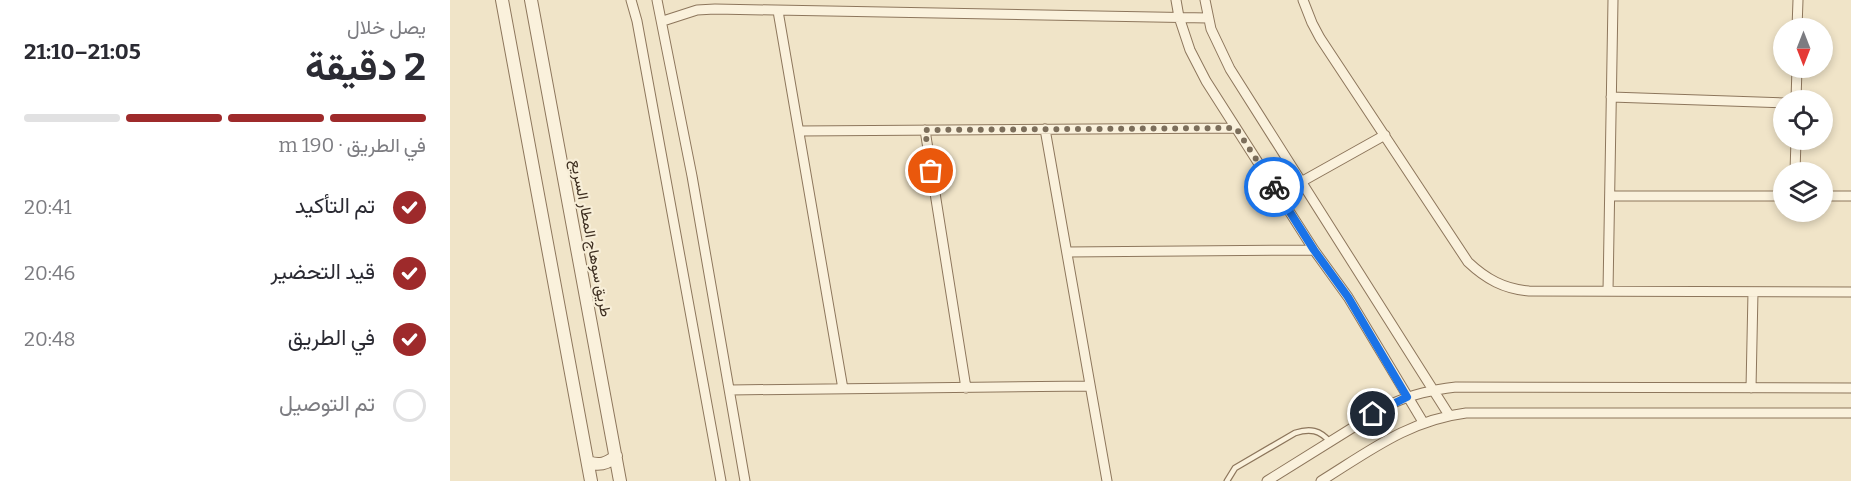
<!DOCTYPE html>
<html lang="ar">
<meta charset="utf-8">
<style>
:root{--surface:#fff;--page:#f2f2f3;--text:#2b2b33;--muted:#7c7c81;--line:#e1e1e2;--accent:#9e2a2b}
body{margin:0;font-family:Bitter,Vazirmatn,serif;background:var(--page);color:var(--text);direction:rtl;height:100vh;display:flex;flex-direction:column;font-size:22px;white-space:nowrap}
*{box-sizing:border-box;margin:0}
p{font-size:20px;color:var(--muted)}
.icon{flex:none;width:33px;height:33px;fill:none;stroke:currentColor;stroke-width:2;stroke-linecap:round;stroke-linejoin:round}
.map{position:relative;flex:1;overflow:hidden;direction:ltr}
.sheet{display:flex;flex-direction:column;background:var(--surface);width:450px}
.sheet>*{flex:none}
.needle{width:39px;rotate:180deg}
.controls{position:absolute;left:1323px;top:18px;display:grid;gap:12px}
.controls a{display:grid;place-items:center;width:60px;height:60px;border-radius:50%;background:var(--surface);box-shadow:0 3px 9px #0003;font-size:30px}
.pin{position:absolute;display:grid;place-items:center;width:51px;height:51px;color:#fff;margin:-26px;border:3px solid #fff;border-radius:50%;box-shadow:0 2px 6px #0007}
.courier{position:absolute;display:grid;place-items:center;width:60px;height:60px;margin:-30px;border:4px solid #1a73e8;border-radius:50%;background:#fff;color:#222;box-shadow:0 2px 8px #0007}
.headline em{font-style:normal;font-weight:700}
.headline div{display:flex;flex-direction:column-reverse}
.headline{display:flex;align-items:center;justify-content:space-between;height:102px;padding:0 24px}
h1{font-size:39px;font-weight:700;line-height:45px}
.bar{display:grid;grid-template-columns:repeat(4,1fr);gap:9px 6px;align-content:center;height:72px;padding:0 24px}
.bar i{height:8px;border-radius:4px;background:var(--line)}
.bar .active{background:var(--accent)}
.bar p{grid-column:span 4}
ol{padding:0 24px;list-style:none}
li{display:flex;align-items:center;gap:18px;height:66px}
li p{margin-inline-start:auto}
li .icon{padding:6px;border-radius:50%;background:var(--accent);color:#fff;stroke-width:4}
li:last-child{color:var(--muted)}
li i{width:33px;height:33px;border:3px solid var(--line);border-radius:50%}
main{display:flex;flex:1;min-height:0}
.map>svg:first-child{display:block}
</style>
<main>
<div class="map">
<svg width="1401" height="481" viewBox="0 0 1401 481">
<rect width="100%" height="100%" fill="#f0e4c8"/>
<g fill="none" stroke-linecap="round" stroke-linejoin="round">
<defs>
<path id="service" d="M777,481L785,468L845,433C860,428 870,430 880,442"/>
<path id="minor" d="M181,0L187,21L271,481
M207,0L242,176L295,481
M726,0L729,17L740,50L756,81L864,250L898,297L973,422
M755,0L761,29L780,69L999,415
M853,0L862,23L870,38L1018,262C1036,279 1054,289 1079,291L1401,292
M328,11L393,389
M213,21L247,10L265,9L758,18
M1347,28L1348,0
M1161,97L1334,103
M1346,100L1347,68
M595,129L657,481
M475,130L516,388
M349,131L786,128
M1345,172L1346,140
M851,182L935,135
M1160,196H1334
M1372,196H1401
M617,252L864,250
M1158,291L1163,0
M1301,388L1303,292
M280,390L640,386
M817,481L939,405C962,394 982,390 1006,387L1401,388
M871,481C918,452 959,420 1016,413H1401"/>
<path id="tertiary" d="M52,0L141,481
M81,0L170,481
M138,462C149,466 157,464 166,456"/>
</defs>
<use href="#service" stroke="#8d765c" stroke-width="7"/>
<use href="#minor" stroke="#8d765c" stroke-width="11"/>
<use href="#tertiary" stroke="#8d765c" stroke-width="14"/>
<use href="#service" stroke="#faf1dc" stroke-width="4.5"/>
<use href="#minor" stroke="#faf1dc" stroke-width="9"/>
<use href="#tertiary" stroke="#faf1dc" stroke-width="12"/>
</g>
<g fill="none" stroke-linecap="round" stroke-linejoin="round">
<path stroke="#7c6e5b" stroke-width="6" stroke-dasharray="0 10.8" d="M481,171L475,130L786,128L824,187"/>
<path stroke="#1a73e8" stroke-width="8" d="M824,187L864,250L898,297L957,397L923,414"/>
</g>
<g text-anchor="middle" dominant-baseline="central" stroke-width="4.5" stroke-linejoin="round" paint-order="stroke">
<g font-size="15" fill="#3d2e20" stroke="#f7eed8">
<text transform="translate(141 238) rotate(79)">طريق سوهاج المطار السريع</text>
</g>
</g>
</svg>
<div class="controls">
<a><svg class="needle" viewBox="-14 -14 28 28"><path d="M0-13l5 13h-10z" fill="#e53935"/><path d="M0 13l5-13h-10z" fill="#7c7c81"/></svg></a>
<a><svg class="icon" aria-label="locate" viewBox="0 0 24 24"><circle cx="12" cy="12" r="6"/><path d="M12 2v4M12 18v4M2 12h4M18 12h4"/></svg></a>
<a><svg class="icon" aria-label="layers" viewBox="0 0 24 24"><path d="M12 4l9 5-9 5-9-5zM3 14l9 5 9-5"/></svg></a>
</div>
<div class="pin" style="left:481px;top:171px;background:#ea580c"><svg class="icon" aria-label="bag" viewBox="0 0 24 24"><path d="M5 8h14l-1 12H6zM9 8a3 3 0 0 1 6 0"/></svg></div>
<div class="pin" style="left:923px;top:414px;background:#1f2937"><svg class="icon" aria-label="home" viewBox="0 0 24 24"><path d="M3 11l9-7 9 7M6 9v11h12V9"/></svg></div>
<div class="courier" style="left:824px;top:187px"><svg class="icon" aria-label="bike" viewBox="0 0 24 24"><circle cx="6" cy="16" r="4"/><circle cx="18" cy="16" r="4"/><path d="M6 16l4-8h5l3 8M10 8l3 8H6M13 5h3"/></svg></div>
</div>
<section class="sheet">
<div class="headline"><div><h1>2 دقيقة</h1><p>يصل خلال</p></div><em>21:05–21:10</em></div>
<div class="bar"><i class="active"></i><i class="active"></i><i class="active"></i><i></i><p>في الطريق · 190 m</p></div>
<ol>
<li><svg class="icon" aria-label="check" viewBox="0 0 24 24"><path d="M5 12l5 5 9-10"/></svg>تم التأكيد<p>20:41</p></li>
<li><svg class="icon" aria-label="check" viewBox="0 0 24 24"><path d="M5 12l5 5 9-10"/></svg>قيد التحضير<p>20:46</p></li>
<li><svg class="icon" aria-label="check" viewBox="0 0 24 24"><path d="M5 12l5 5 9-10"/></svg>في الطريق<p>20:48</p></li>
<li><i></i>تم التوصيل</li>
</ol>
</section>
</main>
